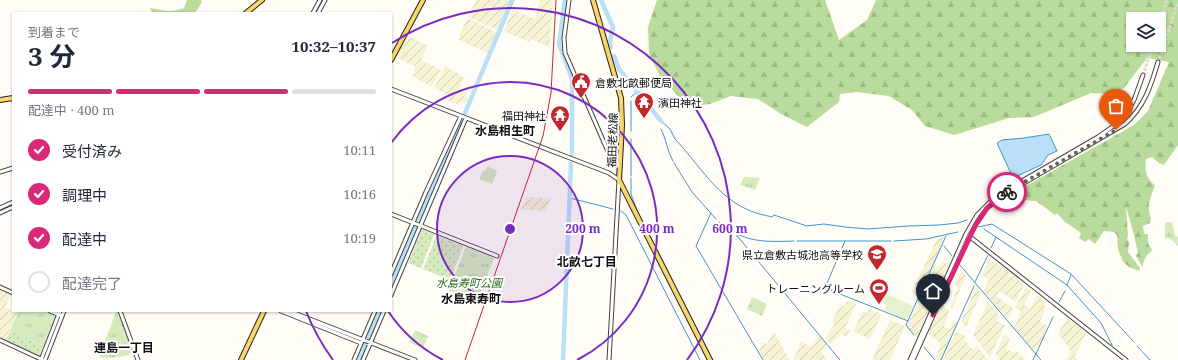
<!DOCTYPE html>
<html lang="ja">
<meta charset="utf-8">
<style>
:root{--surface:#fff;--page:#f2f2f3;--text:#1f2937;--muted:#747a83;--line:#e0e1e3;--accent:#db2777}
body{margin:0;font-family:"Noto Serif","Noto Sans JP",serif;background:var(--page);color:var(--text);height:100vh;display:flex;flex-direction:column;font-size:15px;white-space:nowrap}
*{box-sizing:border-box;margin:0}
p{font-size:13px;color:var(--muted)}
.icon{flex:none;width:22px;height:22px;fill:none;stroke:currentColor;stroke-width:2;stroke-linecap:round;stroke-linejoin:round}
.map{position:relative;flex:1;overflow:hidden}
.drawer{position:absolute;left:12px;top:12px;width:380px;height:300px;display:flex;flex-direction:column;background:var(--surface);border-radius:0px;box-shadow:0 1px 3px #0004}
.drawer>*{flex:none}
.buttons{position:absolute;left:1126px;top:12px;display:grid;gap:8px}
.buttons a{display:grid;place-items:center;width:40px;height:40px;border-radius:0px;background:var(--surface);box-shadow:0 1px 3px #0004;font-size:20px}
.pin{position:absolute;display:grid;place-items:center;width:34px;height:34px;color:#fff;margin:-41px -17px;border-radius:50% 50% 50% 0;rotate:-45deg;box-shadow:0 0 4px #0007}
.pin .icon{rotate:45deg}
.courier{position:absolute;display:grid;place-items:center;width:40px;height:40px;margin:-20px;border:3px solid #db2777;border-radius:50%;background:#fff;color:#222;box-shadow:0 1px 5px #0007}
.overview em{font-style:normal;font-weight:700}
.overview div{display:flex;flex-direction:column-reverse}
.overview{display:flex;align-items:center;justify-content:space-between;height:68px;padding:0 16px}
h1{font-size:26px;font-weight:700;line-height:30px}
.bar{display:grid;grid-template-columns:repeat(4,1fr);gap:6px 4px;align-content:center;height:48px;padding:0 16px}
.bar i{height:5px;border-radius:3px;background:var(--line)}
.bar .on{background:var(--accent)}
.bar p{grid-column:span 4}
ol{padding:0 16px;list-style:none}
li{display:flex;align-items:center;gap:12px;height:44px}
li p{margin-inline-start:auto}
li .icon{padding:4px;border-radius:50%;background:var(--accent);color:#fff;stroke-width:4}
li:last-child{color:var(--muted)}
li i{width:22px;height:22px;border:2px solid var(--line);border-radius:50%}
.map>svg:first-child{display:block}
</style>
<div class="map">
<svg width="1178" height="360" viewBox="0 0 1178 360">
<defs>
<pattern id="farmland-furrows" width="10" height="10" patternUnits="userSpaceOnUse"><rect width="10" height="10" fill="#f6f3d4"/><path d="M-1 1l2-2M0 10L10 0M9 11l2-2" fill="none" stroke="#d2cfb5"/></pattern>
<pattern id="grass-dots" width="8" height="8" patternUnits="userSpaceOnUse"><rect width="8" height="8" fill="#d5ebbd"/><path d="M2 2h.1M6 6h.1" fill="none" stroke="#b6c8a1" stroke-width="1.8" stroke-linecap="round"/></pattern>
<pattern id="forest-firs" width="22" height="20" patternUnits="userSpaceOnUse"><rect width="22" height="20" fill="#b9dc9c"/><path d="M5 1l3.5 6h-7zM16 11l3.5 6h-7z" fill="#9ebc85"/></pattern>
<pattern id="park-tufts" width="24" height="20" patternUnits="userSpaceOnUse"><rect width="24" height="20" fill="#d5ebbd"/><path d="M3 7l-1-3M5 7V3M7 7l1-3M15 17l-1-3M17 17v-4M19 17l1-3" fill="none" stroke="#b6c8a1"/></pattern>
</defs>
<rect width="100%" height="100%" fill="#fffdf5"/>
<path fill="url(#farmland-furrows)" d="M476,0H509L497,30L468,17Z
M540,0H553L550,47L530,39L529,42L504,31L512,9L535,19Z
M467,18L496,32L487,53L458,39Z
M408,36L428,46L421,60L441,70L432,87L412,76L416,67L396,57Z
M445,66L461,75V76L464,78L459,89L467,93L464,96L468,98L465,104L462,102L460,105L448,101L450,96L434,88Z
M526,197L551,198L545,211L521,209Z
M945,237L918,297L912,292L937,239Z
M989,259L1001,266L1024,284L1016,302L999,291L996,296L1013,308L1008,320L983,291L989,280L982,275Z
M943,261L949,265L917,337L907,326L934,266L939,267Z
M962,270L966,276L952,309L950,307L958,287L955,285Z
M1026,286L1031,291L1024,305L1031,308L1037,294L1045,301L1044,305L1046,307L1040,322L1048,326L1039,346L1037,345L1034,350L1014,328L1021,311L1015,308Z
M976,287L981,293L966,327L961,321Z
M1,289L11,294L5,307L18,313L5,341L0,339V291Z
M847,300L856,304L845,328L850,330L847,337L841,334L830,344L825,338L835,324L832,322L840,304L845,306Z
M988,302L999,315L997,321L1005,325L990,357L973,335Z
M943,305L949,311L944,327L950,329L954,321L958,323L941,360H936L935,358L940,347L939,346L940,343L928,333L940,306Z
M869,309L882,314L870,339L853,331L863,311L867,313Z
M1067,318L1086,333L1075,356L1078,360H1067L1071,351L1058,334Z
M890,320L905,326L890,360H872Z
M774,332L790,360H764L759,352L762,342L767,344Z
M956,332L966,336L965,341L972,349L977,346L988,360H946L944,358Z
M1004,335L1010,338L1006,349L1015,353L1016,351L1026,360H997L998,356L995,355Z
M820,336L827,344L824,347L826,348L821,352L827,360H793L801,342L810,346Z"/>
<path fill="url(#grass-dots)" d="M422,230H423L434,234V235L421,268L408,263Z
M438,236L462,245L463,247L450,280L423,269L436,237Z
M10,331L43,346L39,356L5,341Z"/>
<path fill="url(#forest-firs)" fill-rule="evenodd" d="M187,0H201L202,2L195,13H152L150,8C164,10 171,13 184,8Z
M657,0H825L839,40L867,20L876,0H1178V145L1164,165L1159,163L1152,157L1146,159C1145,173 1145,175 1155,186C1152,193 1148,202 1149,210C1149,216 1152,215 1150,223L1143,226L1144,234H1148C1148,240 1147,245 1152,249L1151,252C1147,253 1142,263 1143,268L1136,256L1138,253L1134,235L1126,206L1128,236L1127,239L1129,242L1128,252L1140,268L1139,271L1129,267L1123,262L1118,249L1117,235L1114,232L1104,231L1095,244L1089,239L1085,242L1079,238L1081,233L1065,222L1057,213L1055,215L1036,201C1027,201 1022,199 1015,192L1134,125L1148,111L1169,62L1147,58L1124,88L1113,94L1091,93L1034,117L1009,118L954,135L925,126L912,110L889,96L856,92L840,94L839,102L807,127L781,114L758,99L731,96L710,104L694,106L677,95L660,76L649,54L648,27ZM1133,19H1159V45H1133Z"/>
<path fill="url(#park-tufts)" d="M488,166L497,171L492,184L479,179L483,171H485Z
M744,177L760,178L755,190L740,185Z
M1166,222H1172L1175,235L1178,237V246L1170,239L1165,238V224Z
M467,247L494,258L478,301L449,291L465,248Z
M752,297L767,304L762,316L747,309Z
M19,311H47L55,315L43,346L10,331Z
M116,312H118L133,352V354C123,356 107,360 99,357Z
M415,330L428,336L423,348L409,342Z"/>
<path fill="#e6f2cf" d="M876,289L913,306L907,320L884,310L886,305L872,298Z"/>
<path fill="#b9e0f7" stroke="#3f96cf" d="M1049,134L1057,151L1048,155L1041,165L1013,178L997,143L1002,140L1024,138Z"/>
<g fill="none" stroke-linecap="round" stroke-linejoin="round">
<path stroke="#3f96cf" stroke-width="1" d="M631,97L637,92
M466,113L514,0
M661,121L670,129L675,139C699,164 717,198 751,211C757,214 765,215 772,217L774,215L807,226L824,224L845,227L868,229L908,226L939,225L958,223L967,220
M661,129C666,139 667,150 673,161
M631,131V101
M631,139V176
M674,163L692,192L716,219
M631,178V194L638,213L713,360
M570,198L613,209
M621,211L626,215L700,360
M711,213L696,246L763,360
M719,222C744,243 764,242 794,241
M978,227L992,224L1071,274L1134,342
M984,229L1067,285L1101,323L1112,345
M734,232L840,360
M797,241H891
M845,241L825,288L908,321
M894,241L926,239L958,232
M944,246L952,256
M991,248L996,237
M959,264L1041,360
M975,282L988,255
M1067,285L1071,275
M391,286L462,123
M1059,302L1065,291
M914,335L906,325L946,236
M368,340L380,311
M1137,346L1150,360
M924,347L935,360
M360,360L367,343
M941,360L974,286
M1033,360L1053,317"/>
<path stroke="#b9e0f7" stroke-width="4.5" d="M565,0L559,44L572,79V154
M601,0L613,27L610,41L611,47
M614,56L619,69L661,121
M465,113L512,0
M391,282L460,123
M358,360L379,311
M563,360L571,164"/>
<path stroke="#dbdad3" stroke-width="3" stroke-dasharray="3 1.5" stroke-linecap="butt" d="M1159,25L1167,0
M1158,62L1178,2
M1143,75L1153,45"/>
<defs>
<path id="minor" d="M569,0L564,38L565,53L613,163L615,165L620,166
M313,13L320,0
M318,13L325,0
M391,89L609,173L619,180L609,360
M0,172L13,168
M0,208L13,202
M0,213L13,207
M391,214L497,256
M969,236L1126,360
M391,274L426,192L461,116
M0,287L13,293
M391,295L466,118
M50,311L60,315
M120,311L138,360
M281,311L361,343
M289,311L415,360
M0,340L43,360
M41,360L60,311
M45,360L64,311
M354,360L375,311
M363,360L384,311
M910,360L966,234L977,215L996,196L1098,137L1115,125L1127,112L1134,100L1143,75
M913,360L969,236L976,224L987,208L1000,197L1125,124C1144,107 1151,86 1158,62"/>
<path id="major" d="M593,0L621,98L622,125L619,180L710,360
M246,13L262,0
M391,60L423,0
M0,100L13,98
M241,360L264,311"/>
</defs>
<use href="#minor" stroke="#444" stroke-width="5"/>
<use href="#major" stroke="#222" stroke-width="6"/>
<use href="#minor" stroke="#fff" stroke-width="3"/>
<use href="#major" stroke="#f9d66b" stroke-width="4"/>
<path stroke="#c4262e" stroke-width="1" d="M465,360L543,136L551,93L556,0"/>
</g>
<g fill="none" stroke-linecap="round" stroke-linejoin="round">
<path stroke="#646461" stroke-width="4" stroke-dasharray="0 7.2" d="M1007,192L1116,130"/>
<path stroke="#db2777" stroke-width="5" d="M933,315L976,224L987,208L1007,192"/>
</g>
<circle cx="510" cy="229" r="73" fill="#7b2cbf" fill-opacity=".12"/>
<g fill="none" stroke="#7b2cbf" stroke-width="2">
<circle cx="510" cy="229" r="73"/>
<path d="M443 360A147 147 0 0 1 388 311M391 143A147 147 0 1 1 577 360"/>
<path d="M333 360A220 220 0 0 1 306 311M392 43A220 220 0 0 1 687 360"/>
</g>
<defs>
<symbol id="civic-pin" viewBox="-11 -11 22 30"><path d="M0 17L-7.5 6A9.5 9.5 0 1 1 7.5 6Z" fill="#c4262e" stroke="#fff"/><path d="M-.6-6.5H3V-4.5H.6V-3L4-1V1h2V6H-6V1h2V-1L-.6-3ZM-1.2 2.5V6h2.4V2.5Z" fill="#fff"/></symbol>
<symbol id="temple-pin" viewBox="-11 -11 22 30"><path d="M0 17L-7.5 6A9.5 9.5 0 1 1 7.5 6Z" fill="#c4262e" stroke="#fff"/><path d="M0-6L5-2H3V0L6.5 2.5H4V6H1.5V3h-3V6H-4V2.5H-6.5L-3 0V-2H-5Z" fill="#fff"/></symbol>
<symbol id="school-pin" viewBox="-11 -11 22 30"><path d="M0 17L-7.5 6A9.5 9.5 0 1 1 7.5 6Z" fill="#c4262e" stroke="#fff"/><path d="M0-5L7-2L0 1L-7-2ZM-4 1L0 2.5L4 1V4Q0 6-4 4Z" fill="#fff"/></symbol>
<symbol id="stadium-pin" viewBox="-11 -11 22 30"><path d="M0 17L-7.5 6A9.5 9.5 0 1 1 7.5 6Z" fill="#c4262e" stroke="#fff"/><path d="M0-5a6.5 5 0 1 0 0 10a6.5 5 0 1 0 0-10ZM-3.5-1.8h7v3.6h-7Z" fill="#fff"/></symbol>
</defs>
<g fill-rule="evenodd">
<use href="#civic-pin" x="570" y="71" width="22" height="30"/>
<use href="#temple-pin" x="633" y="91" width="22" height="30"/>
<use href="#temple-pin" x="549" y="104" width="22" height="30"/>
<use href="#school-pin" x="866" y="243" width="22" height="30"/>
<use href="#stadium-pin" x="868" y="277" width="22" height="30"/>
</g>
<g text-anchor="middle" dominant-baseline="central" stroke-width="4" stroke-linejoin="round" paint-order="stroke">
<g font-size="11" fill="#111" stroke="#fff" text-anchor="end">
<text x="595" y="82" text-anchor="start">倉敷北畝郵便局</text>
<text x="658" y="102" text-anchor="start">濱田神社</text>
<text x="546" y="115">福田神社</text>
<text x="863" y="254">県立倉敷古城池高等学校</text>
<text x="865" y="288">トレーニングルーム</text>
</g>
<g font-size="11" fill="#111" stroke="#fff">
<text transform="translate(612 140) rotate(-88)">福田老松線</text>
</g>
<g font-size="11" font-style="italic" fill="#2f6b1f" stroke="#fff">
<text x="469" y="282">水島寿町公園</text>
</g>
<g font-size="12" font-weight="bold" fill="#111" stroke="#fff">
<text x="505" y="130">水島相生町</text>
<text x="587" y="261">北畝七丁目</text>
<text x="471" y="298">水島東寿町</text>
<text x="124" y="347">連島一丁目</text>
</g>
</g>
<circle cx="510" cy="229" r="6" fill="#7b2cbf" stroke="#fff" stroke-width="2"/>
<g font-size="12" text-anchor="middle" font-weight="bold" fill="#7b2cbf" stroke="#fff" stroke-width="4" stroke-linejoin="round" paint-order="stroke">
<text x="583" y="233">200 m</text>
<text x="657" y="233">400 m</text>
<text x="730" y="233">600 m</text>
</g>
</svg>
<div class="buttons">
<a><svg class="icon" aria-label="layers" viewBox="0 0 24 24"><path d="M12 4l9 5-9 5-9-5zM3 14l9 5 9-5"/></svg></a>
</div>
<div class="pin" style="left:1116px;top:130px;background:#ea580c"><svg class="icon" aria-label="bag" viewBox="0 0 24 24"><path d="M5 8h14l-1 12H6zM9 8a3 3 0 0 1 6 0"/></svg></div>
<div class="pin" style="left:933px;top:315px;background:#1f2937"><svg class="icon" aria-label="home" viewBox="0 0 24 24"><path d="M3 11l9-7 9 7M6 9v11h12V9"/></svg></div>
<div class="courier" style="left:1007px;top:192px"><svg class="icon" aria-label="bike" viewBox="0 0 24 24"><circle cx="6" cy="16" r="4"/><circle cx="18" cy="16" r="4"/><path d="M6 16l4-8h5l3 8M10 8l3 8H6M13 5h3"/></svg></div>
<section class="drawer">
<div class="overview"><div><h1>3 分</h1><p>到着まで</p></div><em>10:32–10:37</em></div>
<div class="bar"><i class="on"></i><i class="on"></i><i class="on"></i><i></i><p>配達中 · 400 m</p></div>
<ol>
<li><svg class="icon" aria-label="check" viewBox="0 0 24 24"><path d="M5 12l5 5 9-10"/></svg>受付済み<p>10:11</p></li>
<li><svg class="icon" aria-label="check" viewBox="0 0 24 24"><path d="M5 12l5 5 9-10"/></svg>調理中<p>10:16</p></li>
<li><svg class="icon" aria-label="check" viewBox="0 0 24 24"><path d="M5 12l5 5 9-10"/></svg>配達中<p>10:19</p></li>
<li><i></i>配達完了</li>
</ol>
</section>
</div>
